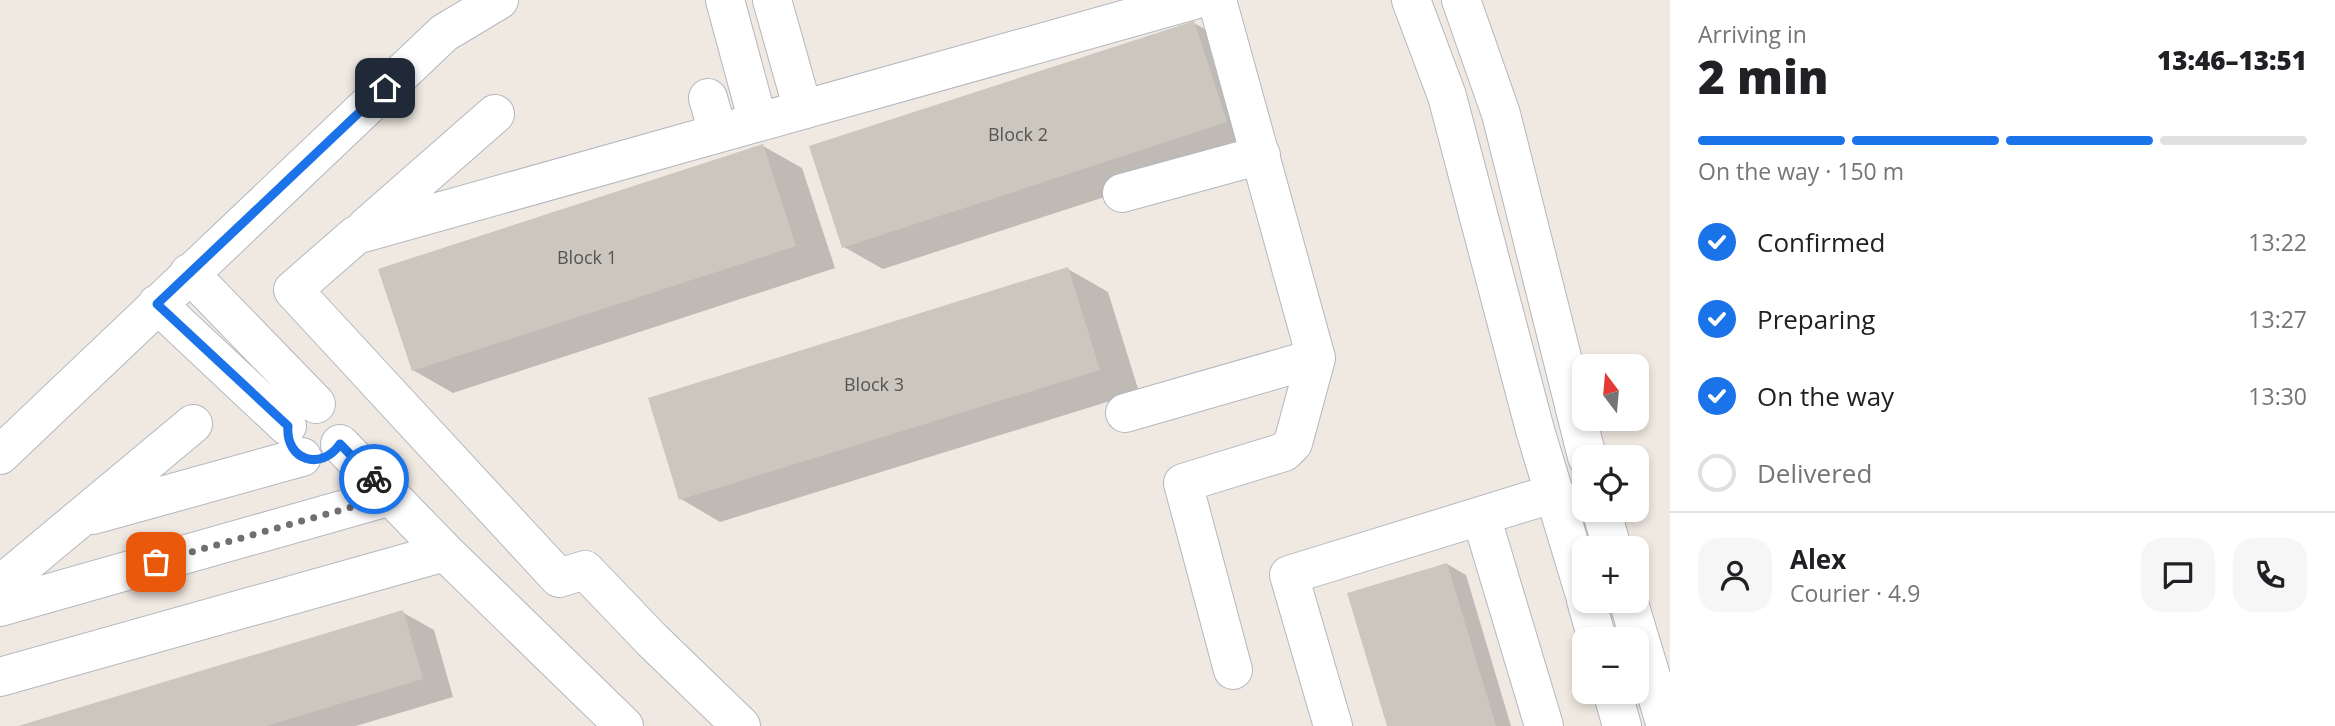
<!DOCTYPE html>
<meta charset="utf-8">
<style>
:root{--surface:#fff;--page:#f6f6f6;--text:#202124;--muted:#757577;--line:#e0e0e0;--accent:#1a73e8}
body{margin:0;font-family:"Open Sans",sans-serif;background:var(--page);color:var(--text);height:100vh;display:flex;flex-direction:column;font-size:26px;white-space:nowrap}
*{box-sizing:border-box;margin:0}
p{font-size:23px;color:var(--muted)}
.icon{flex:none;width:38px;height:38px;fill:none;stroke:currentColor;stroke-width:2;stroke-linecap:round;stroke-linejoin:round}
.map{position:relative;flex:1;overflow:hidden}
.panel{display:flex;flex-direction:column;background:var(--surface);width:665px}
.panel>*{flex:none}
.needle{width:46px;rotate:344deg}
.fabs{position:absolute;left:1572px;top:354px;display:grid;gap:14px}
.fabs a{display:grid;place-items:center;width:77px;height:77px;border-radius:14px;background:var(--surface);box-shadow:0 4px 10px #0003;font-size:35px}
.pin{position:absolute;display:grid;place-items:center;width:60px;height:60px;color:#fff;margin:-30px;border-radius:14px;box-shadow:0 4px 10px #0006}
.courier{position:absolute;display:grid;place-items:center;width:70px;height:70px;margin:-35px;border:5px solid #1a73e8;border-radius:50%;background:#fff;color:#222;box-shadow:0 2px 9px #0007}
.headline em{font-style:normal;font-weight:800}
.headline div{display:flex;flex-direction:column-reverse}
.headline{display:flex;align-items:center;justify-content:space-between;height:119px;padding:0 28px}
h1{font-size:46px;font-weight:800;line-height:52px}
.bar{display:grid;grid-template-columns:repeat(4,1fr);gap:10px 7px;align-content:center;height:84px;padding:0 28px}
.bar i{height:9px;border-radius:5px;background:var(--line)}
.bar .active{background:var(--accent)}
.bar p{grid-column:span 4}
.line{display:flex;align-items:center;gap:18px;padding:0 28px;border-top:2px solid var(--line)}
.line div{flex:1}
.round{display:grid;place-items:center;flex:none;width:74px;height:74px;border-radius:21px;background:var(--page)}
ol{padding:0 28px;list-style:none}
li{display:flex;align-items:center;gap:21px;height:77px}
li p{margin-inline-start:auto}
li .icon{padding:7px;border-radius:50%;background:var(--accent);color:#fff;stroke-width:4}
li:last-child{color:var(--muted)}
li i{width:38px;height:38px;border:4px solid var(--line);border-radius:50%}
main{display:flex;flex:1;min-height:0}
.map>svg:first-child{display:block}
</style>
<main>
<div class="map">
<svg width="1670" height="726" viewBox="0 0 1670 726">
<rect width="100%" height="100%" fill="#efe9e1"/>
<path fill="#0003" d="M1194,23L1233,45L1265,145L883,269L844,247Z
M763,146L802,168L835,268L453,393L413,370Z
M1068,269L1108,292L1139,392L720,522L681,499Z
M1447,564L1466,575L1511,726H1389Z
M402,612L434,630L453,697L356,726H22Z"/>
<path fill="#cbc7bf" d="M1194,21L1227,122L842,248L809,146Z
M763,144L796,246L412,371L378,269Z
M1068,267L1100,370L679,500L648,398Z
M1447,563L1496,726H1387L1347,593Z
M403,610L423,679L266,726H18Z"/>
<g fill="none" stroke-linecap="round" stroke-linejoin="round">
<defs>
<path id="minor" d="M725,0L758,122
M772,0L803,110
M1411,0L1447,96L1535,430L1584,592
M1461,0L1501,114L1587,457
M708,98L718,133
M1122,193L1261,155
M366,227L495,114
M189,273L316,404
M157,304L287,426
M1125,413L1316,358L1217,0
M340,444L445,552L624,726
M0,455L444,33L499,0
M1601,509L1612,548
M93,515L302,457
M1481,516L1544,726
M0,585L193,424
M1586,600L1597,639
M1628,600L1666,726
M0,607L391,496
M1233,670L1183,483L1284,452L1293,443L1316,358
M0,677L445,552
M1612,691L1622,726
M741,726L652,640L585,570L559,578L293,290L356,235L1194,0
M1333,726L1289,575L1555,493"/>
</defs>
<use href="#minor" stroke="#b4b7c1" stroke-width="40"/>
<use href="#minor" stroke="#fff" stroke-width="38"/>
</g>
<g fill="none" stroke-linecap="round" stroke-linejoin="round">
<path stroke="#726f6d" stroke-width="7" stroke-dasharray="0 12.6" d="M156,562L391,496L374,479"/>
<path stroke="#1a73e8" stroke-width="9" d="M374,479L340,444C321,472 285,460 288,426L157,304L385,88"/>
</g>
<g text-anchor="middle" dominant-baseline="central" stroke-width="5" stroke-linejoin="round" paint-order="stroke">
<g font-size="18" fill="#555452">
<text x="1018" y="134">Block 2</text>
<text x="587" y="257">Block 1</text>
<text x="874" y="384">Block 3</text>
</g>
</g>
</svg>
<div class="fabs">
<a><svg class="needle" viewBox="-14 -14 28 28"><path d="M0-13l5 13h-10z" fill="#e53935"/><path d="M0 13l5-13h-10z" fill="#757577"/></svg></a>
<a><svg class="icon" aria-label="locate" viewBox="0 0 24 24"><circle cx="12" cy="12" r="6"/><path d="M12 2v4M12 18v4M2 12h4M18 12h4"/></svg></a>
<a>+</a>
<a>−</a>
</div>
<div class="pin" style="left:156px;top:562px;background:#ea580c"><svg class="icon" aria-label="bag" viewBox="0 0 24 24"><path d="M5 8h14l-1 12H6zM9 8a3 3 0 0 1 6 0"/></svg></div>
<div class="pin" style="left:385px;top:88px;background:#1f2937"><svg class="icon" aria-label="home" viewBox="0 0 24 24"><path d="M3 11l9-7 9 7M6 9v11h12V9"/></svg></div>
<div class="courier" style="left:374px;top:479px"><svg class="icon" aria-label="bike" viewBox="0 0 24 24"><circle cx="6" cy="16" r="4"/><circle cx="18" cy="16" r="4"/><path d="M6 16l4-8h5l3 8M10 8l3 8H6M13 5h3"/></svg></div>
</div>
<section class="panel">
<div class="headline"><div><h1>2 min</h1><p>Arriving in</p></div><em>13:46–13:51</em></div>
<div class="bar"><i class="active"></i><i class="active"></i><i class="active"></i><i></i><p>On the way · 150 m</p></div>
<ol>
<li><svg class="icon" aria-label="check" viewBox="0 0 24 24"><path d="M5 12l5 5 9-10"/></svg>Confirmed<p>13:22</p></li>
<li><svg class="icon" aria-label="check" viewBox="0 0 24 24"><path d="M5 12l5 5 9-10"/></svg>Preparing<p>13:27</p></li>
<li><svg class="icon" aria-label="check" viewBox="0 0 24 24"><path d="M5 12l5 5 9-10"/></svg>On the way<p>13:30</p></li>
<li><i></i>Delivered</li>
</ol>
<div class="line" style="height:126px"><a class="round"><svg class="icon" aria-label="person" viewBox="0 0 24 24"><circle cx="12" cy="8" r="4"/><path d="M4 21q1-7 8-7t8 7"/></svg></a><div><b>Alex</b><p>Courier · 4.9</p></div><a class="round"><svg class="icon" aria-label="chat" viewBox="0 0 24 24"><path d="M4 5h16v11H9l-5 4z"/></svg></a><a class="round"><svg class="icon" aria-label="phone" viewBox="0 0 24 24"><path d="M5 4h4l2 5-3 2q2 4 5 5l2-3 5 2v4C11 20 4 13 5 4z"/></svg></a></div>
</section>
</main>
